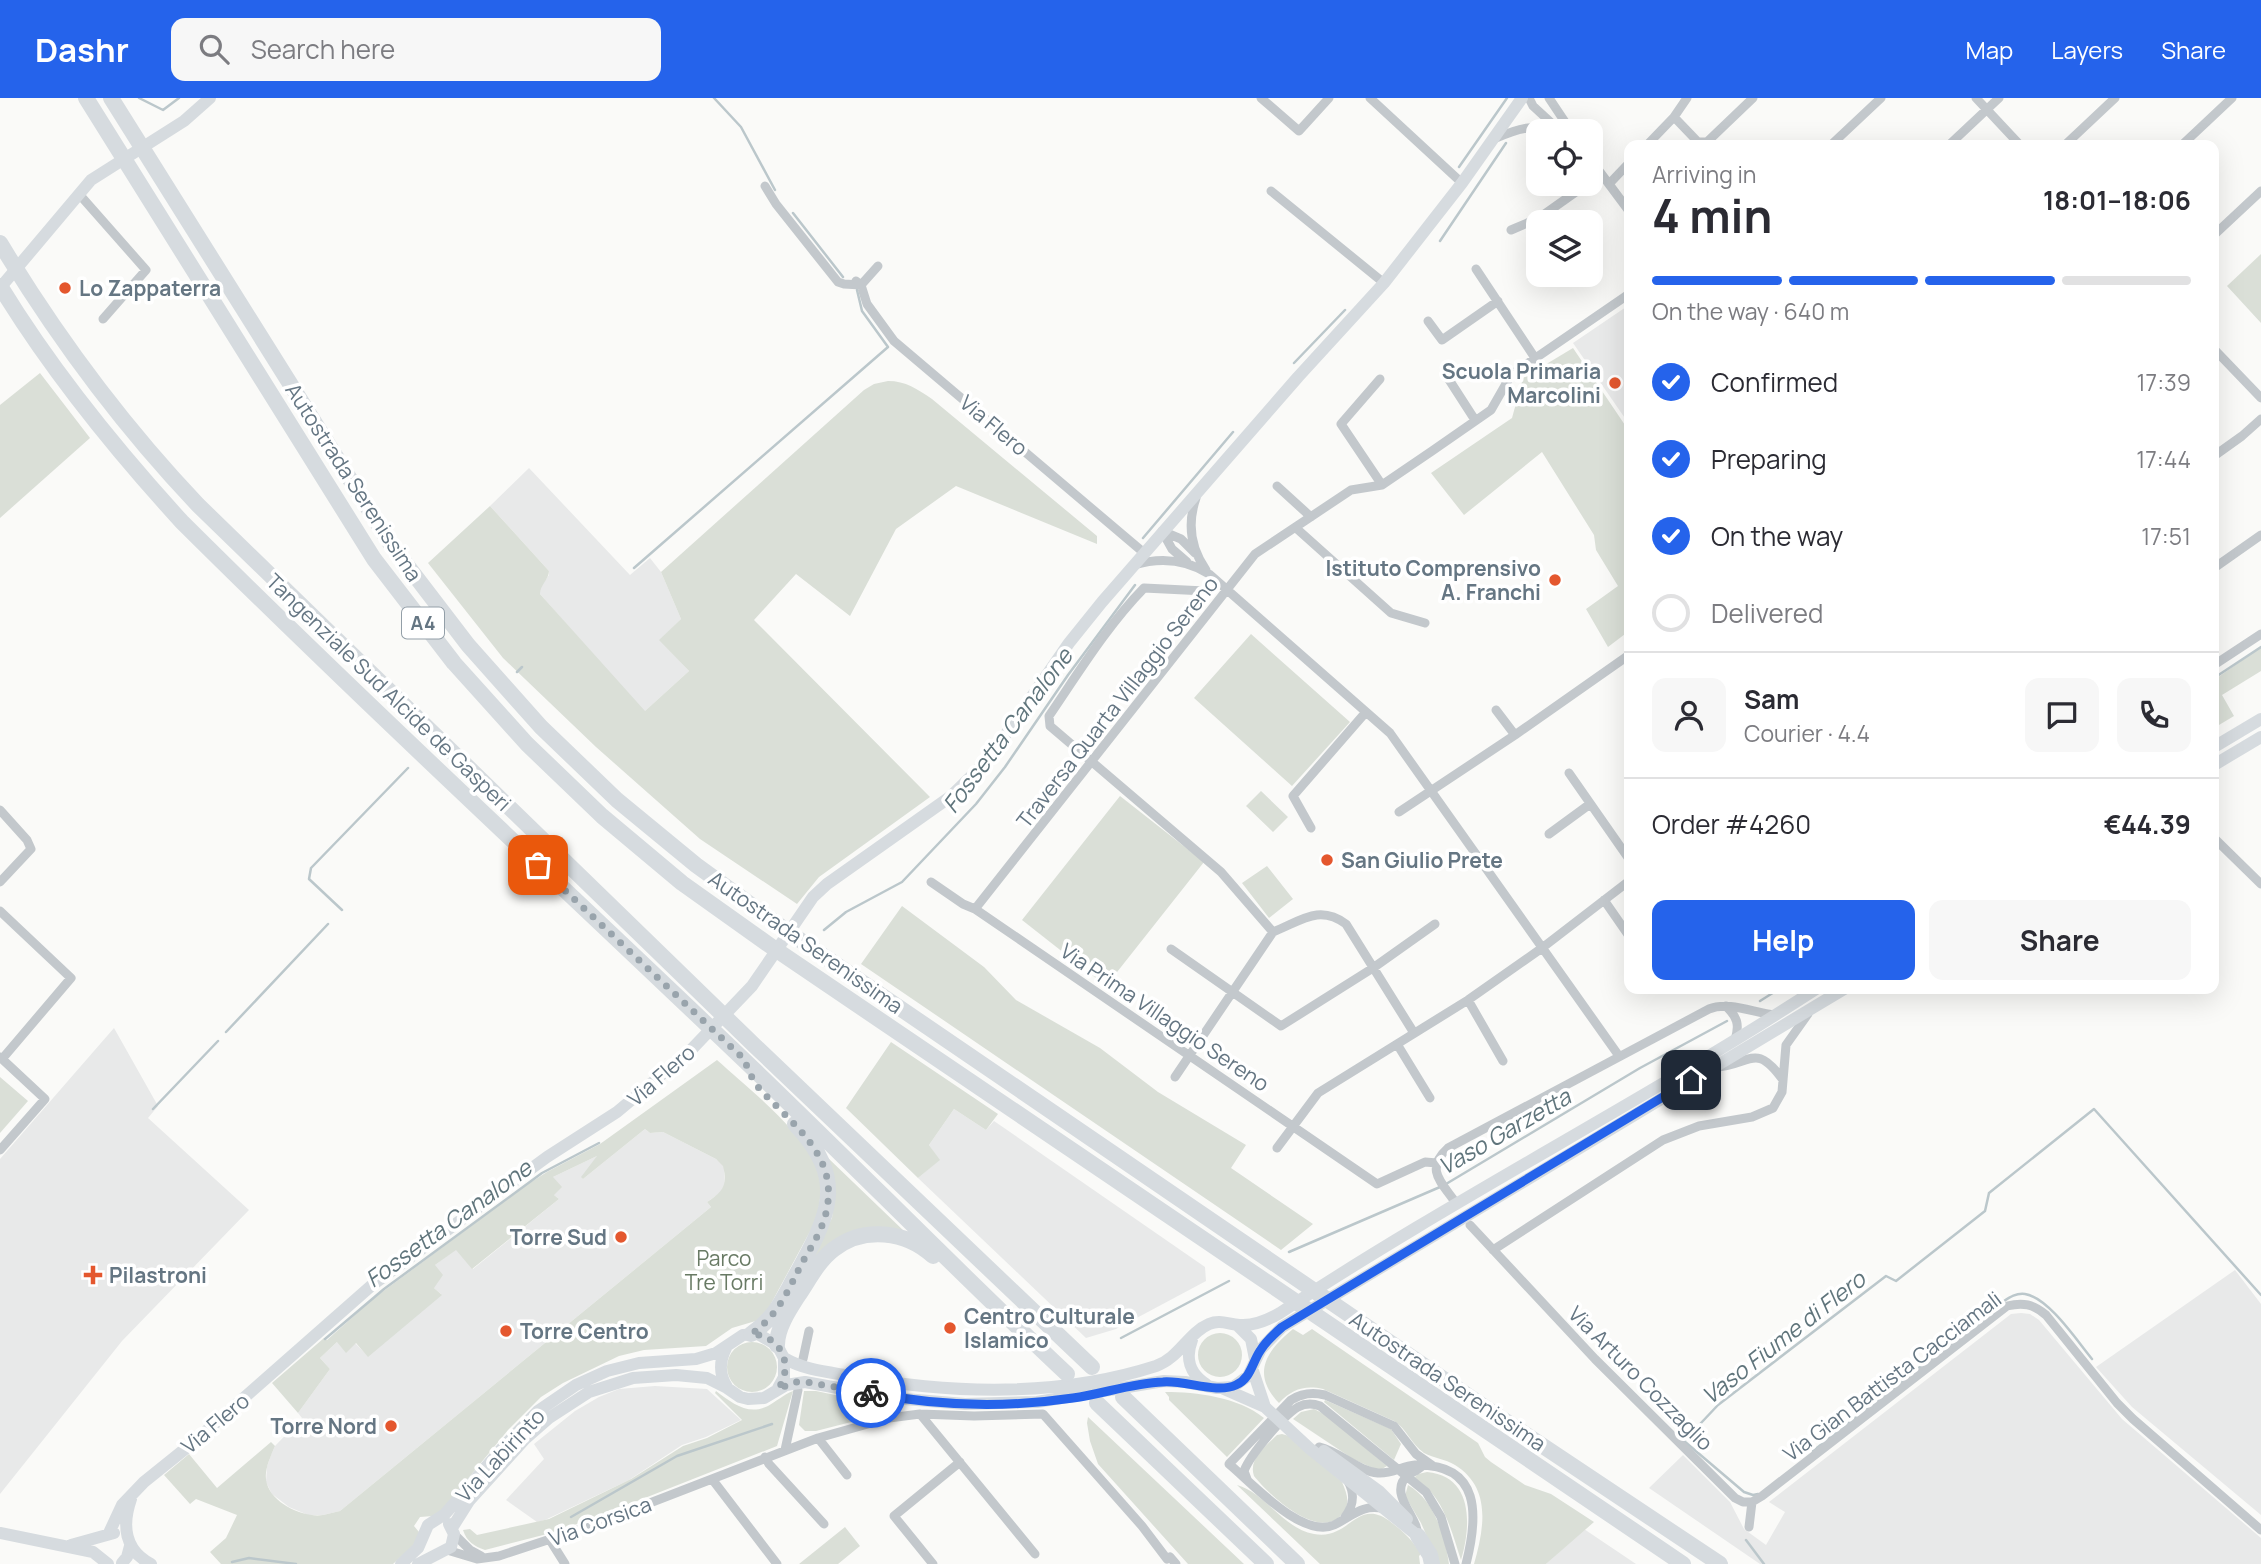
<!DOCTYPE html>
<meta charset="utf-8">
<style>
:root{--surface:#fff;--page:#f7f7f7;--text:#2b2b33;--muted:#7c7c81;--line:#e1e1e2;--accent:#2563eb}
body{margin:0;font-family:Manrope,sans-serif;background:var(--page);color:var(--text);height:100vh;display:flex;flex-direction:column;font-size:26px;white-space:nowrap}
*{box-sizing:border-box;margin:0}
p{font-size:23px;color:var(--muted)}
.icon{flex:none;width:38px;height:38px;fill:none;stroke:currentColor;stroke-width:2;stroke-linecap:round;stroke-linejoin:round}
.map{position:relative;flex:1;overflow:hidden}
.side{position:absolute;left:1624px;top:42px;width:595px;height:854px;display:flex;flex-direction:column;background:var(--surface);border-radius:14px;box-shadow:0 7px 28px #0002}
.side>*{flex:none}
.tools{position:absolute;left:1526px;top:21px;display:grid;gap:14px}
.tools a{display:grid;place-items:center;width:77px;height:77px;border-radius:14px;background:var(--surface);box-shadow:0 7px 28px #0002;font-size:35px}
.pin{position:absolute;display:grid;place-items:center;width:60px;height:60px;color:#fff;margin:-30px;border-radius:14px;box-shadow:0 4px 10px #0006}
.courier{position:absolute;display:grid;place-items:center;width:70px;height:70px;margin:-35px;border:5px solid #2563eb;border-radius:50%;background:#fff;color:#222;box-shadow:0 2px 9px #0007}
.headline em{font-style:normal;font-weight:700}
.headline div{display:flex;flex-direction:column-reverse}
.headline{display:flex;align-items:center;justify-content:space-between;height:119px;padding:0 28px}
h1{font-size:46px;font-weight:700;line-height:52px}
.bar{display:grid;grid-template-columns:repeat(4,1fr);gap:10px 7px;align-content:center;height:84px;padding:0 28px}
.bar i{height:9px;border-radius:5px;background:var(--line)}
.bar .active{background:var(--accent)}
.bar p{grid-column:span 4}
.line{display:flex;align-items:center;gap:18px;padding:0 28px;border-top:2px solid var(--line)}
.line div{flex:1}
.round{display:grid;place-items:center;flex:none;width:74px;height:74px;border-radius:14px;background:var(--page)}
ol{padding:0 28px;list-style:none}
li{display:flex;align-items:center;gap:21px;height:77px}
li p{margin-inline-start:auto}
li .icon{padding:7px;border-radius:50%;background:var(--accent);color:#fff;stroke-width:4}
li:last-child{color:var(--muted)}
li i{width:38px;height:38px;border:4px solid var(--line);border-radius:50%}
.cta{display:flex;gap:14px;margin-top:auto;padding:14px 28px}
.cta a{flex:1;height:80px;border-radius:14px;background:var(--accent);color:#fff;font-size:28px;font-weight:700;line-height:80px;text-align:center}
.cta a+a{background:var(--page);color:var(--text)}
header{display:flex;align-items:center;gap:42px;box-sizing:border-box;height:98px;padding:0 35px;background:var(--accent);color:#fff}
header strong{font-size:33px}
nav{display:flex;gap:38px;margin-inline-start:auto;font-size:24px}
.search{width:490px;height:63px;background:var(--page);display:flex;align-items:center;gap:18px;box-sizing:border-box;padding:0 24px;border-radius:14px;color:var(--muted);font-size:26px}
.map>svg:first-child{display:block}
</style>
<header>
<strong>Dashr</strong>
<div class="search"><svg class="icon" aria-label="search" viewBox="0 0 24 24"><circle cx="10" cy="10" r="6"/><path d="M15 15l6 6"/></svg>Search here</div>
<nav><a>Map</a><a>Layers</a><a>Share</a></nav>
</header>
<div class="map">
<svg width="2261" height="1466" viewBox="0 0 2261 1466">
<rect width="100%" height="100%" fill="#fafaf8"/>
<path fill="#e8e9e9" d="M1629,207V326L1573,245Z
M529,370L630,477L650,460L661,474L681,521L660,542L689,573L644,614L540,496V489L549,477V473L490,408Z
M114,930L158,1008L148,1020L249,1112L122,1243L0,1396V1061Z
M954,1011L986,1032L994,1023L1205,1169L1206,1183L1116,1231L1086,1240L918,1080L939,1062L929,1047Z
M645,1031L650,1035L663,1034L716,1061L724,1068L725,1088L720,1095L707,1104L711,1109L340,1413L323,1417H308L289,1409L272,1396L266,1384L267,1369L271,1357L275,1348L302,1320L298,1315L330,1271L320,1260L337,1244L355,1245L368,1258L441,1196L434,1190L435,1167L456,1151L473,1171L559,1101L554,1097L553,1079L599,1057L582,1079L583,1081Z
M2235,1172L2261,1206V1417L2132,1309L2096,1269Z
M2021,1215L2030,1216L2039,1222L2122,1321L2261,1440V1466H1760L1649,1390L1683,1357L1730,1404L1744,1431L1766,1447L1785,1414L1769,1404L2011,1216Z
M655,1288L707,1291L741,1322L706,1339L682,1347L629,1382L545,1422L537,1424L506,1402L544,1361L534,1346L575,1313L599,1299L619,1291Z
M1584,1431L1636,1466H1546Z"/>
<path fill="#dadfd7" d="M2261,156V225L2227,188Z
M1573,250L1629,333V533L1608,549L1586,511L1618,488L1596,452L1594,437L1542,354L1464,417L1431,375L1512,320L1523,280Z
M40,275L90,340L0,420V307Z
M888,283C906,283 917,291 932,301L1097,438V446L956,388L896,431L850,518L796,476L754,522L930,699L819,779L797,806L700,741L596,649L503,560L428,465L490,408L549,473C549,481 540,487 540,496L645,613L689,573L659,542L681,521L661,474L864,292L874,286Z
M1251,536L1350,624L1292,688L1194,600Z
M2261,549V573L2222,597L2234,618L2214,630V582Z
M1261,693L1288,719L1273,734L1246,708Z
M1120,698L1204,764L1106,888L1022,822Z
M1267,768L1293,801L1269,820L1242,785Z
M902,808L984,869L1016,902L1100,950L1158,994L1246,1047L1231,1070L1313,1126L1281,1152L861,866Z
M891,944L998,1016L986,1032L954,1011L929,1047L940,1062L918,1080L846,1010Z
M717,962C747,989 796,1028 814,1063C824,1082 821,1107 814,1126L766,1215L759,1222L732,1230L706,1248L644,1252L619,1258L563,1285L541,1299L508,1332L443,1411L433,1418L420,1419L414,1428L419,1434L416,1445L393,1466H221L210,1454L226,1440L237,1417L196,1401L190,1406L164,1377L189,1356L217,1390L271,1344L275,1348C270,1360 263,1374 267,1386C273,1406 304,1420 323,1417C329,1416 334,1414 340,1413L711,1109L707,1104C723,1094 728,1087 723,1068L716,1061L663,1034L650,1035L645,1031L583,1081L581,1079L597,1058L553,1079L562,1089L554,1097L559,1101L472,1171L456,1152L435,1167L443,1177L434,1190L442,1197L368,1259L356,1245L346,1255L337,1244L320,1260L330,1271L298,1315L272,1285L324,1240L327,1242L374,1200L528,1086L547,1074L600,1046Z
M0,979L28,1003L0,1035Z
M827,1059L905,1134L864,1132L791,1198L832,1120L835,1093Z
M1293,1231L1303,1237L1312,1231L1478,1345L1485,1359L1491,1364L1525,1387L1551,1396L1594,1424L1546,1466H1474C1484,1431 1492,1390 1455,1367C1445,1361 1434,1360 1424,1355C1411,1346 1407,1331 1394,1323L1323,1291C1305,1287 1292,1291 1279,1305C1251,1276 1266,1253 1293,1231Z
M1198 1257a22 22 0 1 1 44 0a22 22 0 1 1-44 0Z
M727 1269a25 25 0 1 1 50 0a25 25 0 1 1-50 0Z
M716,1293C732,1305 748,1318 768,1308C777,1303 783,1297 793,1293L777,1348L589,1422L547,1436L485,1452C474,1448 467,1444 463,1432L470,1431L477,1437L549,1421L631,1381L683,1348L707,1340L742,1322L715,1295Z
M804,1293H816L902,1311L816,1333H805L799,1327Z
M1165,1294C1197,1294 1238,1299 1264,1320L1227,1359L1169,1302V1299Z
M1325,1302L1391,1331L1401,1346L1394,1362L1324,1304Z
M1314,1311L1326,1317L1387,1368L1382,1371H1375L1353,1361L1293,1321L1301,1314Z
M1088,1319L1244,1466H1188L1098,1366L1090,1343L1087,1325Z
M1282,1336L1289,1338L1342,1384C1347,1396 1351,1406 1342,1416C1319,1444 1269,1397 1254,1378C1248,1361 1266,1348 1277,1337Z
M1427,1374C1474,1378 1471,1429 1461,1462C1451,1432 1443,1396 1414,1380L1418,1376Z
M1237,1387C1267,1396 1282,1430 1314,1436C1350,1443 1357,1397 1392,1425C1404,1434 1413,1443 1421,1456L1419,1458L1420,1466H1320Z
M1408,1387C1434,1402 1445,1437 1449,1466H1439L1421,1425L1405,1398Z
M845,1429L860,1448L838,1466H799Z"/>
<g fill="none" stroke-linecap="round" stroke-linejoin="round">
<path stroke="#bbc7cb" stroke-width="2.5" d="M139,0L163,12L179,0
M714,0L741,29L775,92
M1459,69L1507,0
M793,115L843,179
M1440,143L1506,45
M1294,265L1345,212
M1143,440L1233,334
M634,470L888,249L862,213L857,192
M517,574L522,569
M2214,580L2261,549
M342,812L309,781L311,770L408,670
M824,832L846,814L902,784L976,706L1005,669L1068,577L1135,487
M1760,903L1779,891
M226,934L328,826
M153,1011L218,943
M1446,1086L1640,970L1727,923
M1289,1154L1440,1089
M1121,1240L1229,1183
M325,1241L384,1191L542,1075L599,1045
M1813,1353L2004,1203C2010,1199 2016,1195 2025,1196C2049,1200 2077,1243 2092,1261
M1758,1396L1753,1397L1744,1394L1684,1343L1718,1307L1886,1178L1896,1183L1985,1113L1989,1095L2094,1011L2261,1197
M571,1419L677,1358L772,1326
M1746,1442L1764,1466
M232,1464L249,1460L296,1466"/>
<path stroke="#c3c8cc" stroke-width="9" d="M1261,0L1299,33L1329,0
M1370,0L1462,85
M1529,0L1533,8L1558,31
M1549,0L1571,33
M1976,0L2020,47
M1674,19L1698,44H1707L1753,0
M1494,41C1519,30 1533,26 1560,33
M1647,47L1674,19L1687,0
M1831,47L1881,0
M1949,47L1999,0
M2065,47L2115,0
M2182,47L2232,0
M1591,62L1629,113
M1609,86L1629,65
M765,88L776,106L838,184L844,186L861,187
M1271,93L1384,185
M79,96L146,172L103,221
M1511,132L1539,120L1587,86
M2214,137L2261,93
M1476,171L1535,260
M856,183L861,187L867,206L894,243L1143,454
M861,187L878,168
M1428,223L1442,242L1498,203
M2214,251L2261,300
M1446,277L1475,322
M1380,281L1341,326L1382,387
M2214,358L2242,338L2261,321
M1277,388L1311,419
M1196,400C1187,426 1190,449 1206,472
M1296,430L1391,515L1425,525
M1162,433L1172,451L1187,464
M1162,433L1181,441L1195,455
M1134,467C1161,459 1185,461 1209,476L1390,635L1619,958
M2214,470L2261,437
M1205,493L1144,490C1107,528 1079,574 1049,618L1050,628L1221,774L1273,834C1301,823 1319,806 1346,826L1414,935
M2214,567L2261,536
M1496,612L1515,637
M1569,675L1629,761
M0,712L27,742L31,751L0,784
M1399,714L1515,637L1629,557
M1311,730L1293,698L1366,614
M1549,736L1590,706
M2214,740L2261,786
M931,784L963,806L975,811L1377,1086L1425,1064L1437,1065
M1604,802L1629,838
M975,811L1255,456L1351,392L1382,387L1432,353L1491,312L1511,277L1629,196
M0,813L71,880L2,961
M1171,851L1281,928L1373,870L1435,826
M1468,902L1503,963
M1726,908C1737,919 1740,926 1735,942
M1397,946L1430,1000
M0,959L45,1001L0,1052
M1716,969C1751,967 1755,943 1783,982
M1175,979L1273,834
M1277,1050L1318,995L1468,902L1542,850L1629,783
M1453,1101C1439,1082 1426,1070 1448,1050L1709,911C1729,903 1754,915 1775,917
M1470,1127L1595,1261L1735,1400L1743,1404H1752
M1493,1152L1663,1042L1699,1028L1752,1019L1773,1010L1782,994L1786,947L1808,916
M803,1261L809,1233
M920,1316L1035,1456
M818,1340L847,1377
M1319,1349C1340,1354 1358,1373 1378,1375C1392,1376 1402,1368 1415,1367C1482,1365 1478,1419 1466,1466
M785,1352L798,1292
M765,1359L769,1366L824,1426
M712,1381L777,1466
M1247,1381L1244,1373C1250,1357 1283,1318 1298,1309C1306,1305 1312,1305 1320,1308L1426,1394L1441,1419L1455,1466
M1752,1404L1762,1398L2007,1208C2023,1204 2033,1206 2046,1217L2117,1305L2133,1321L2261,1432
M1384,1411C1363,1405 1351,1419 1334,1427C1302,1441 1252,1385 1229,1366L1291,1302C1302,1295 1312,1294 1325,1297L1394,1328L1416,1356L1433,1368
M1345,1419C1354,1407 1355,1396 1348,1383
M1749,1429L1752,1404
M454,1436L470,1452L481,1458
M1418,1438C1418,1418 1387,1395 1408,1377C1413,1374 1418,1372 1422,1368
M550,1442L565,1466
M447,1452L477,1461L499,1458L593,1427L818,1340L889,1320L920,1316L974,1318L1043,1316L1142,1428L1167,1461L1170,1459L1176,1466
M933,1466L894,1418L960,1364"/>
<path stroke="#d6dbdf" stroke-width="12" d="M0,190L91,82L184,23L210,0
M2214,649L2261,621
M2214,667L2261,639
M1237,1227L1251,1241L1255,1261
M1192,1242C1185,1260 1190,1276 1206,1286
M726,1250C719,1264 719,1276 727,1289
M784,1260C804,1272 828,1274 851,1278C951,1296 1057,1300 1156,1268C1179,1260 1188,1235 1209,1226C1221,1221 1229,1227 1240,1227C1254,1228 1268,1222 1280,1215C1454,1100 1641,1005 1816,891
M1252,1270L1265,1309
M1224,1291L1265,1309L1309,1350L1418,1438
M1324,1353L1379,1393L1407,1421
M131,1401C122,1427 124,1452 151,1466
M452,1430L469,1403L525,1341L549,1320L589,1294L633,1280L676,1277L707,1280L727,1290L740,1299L748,1301L764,1300L786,1287L805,1284L893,1300L965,1306L1037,1304L1164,1283L1185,1284L1217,1290L1233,1289L1248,1278L1261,1251L1282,1229L1844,891
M0,1435L93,1454L108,1466
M109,1435L122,1407L144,1384L195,1343L371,1188L547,1059L617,1014L690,953L752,888L813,799L827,786L950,699L988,662L1069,545L1102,504L1298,279L1384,185L1462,85L1522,0
M71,1447L114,1435
M122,1465L127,1459L130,1448
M401,1466L418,1450L428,1427L445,1416L505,1347L538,1313L576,1287L607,1273L639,1265L696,1261L716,1255L743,1237L758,1236L777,1247L784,1260V1279L778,1290
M418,1466L451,1449L454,1436L449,1426"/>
<path stroke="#d6dbdf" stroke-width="16" d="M86,0L374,461L454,565L527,646L602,718L682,785L772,849L1683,1466
M111,0L390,445L468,547L541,629L617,702L696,767L784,831L1486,1310L1720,1466
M0,145C58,241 121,326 198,407L755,948L1092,1269
M0,188C50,270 118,354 182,424C366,607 557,783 744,962C853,1066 957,1173 1067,1276
M751,1236C776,1219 782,1202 796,1177C829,1117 848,1082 795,1026
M777,1247C777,1230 789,1212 798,1198C809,1182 818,1163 834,1151C864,1128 906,1133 933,1158
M1123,1299L1297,1466
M1097,1305L1266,1466
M1418,1438L1430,1457L1432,1466"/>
</g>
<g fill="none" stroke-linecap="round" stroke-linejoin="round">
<path stroke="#99a4ac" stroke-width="7" stroke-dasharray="0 12.6" d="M538,767L744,961C748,971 752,982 759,990C792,1027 840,1057 826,1115C822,1132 812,1148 803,1163C788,1192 779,1217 751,1236C780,1237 795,1266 778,1291L795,1284H806L871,1295"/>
<path stroke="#2563eb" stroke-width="9" d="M871,1295C937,1308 1006,1310 1073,1300C1103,1296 1132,1285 1163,1284C1185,1282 1217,1296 1236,1287C1251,1280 1252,1265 1260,1253C1266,1243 1274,1236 1282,1229L1691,982"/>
</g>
<g fill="#e4572e" stroke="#fff" stroke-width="2.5">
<circle cx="65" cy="190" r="7"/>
<circle cx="1615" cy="285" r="7"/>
<circle cx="1555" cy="482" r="7"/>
<circle cx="1327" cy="762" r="7"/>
<circle cx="621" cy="1139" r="7"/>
<path d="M89.5 1166.5h7v7h7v7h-7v7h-7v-7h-7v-7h7z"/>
<circle cx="950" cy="1230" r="7"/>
<circle cx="506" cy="1233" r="7"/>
<circle cx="391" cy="1328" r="7"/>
</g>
<g text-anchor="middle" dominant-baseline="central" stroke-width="7" stroke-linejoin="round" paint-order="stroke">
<rect fill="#fff" stroke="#939fa8" stroke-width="2" x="402" y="509.5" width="42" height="31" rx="5"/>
<g font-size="19" font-weight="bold" fill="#657683">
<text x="423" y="525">A4</text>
</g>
<g font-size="21" font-weight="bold" fill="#657683" stroke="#fff" text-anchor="start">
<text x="79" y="190">Lo Zappaterra</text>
<text x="1601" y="273" text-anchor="end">Scuola Primaria<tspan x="1601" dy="24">Marcolini</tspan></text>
<text x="1541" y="470" text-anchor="end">Istituto Comprensivo<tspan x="1541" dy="24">A. Franchi</tspan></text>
<text x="1341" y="762">San Giulio Prete</text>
<text x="607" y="1139" text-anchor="end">Torre Sud</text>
<text x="109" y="1177">Pilastroni</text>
<text x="964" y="1218">Centro Culturale<tspan x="964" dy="24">Islamico</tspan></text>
<text x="520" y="1233">Torre Centro</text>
<text x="377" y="1328" text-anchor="end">Torre Nord</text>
</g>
<g font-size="21" fill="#657683" stroke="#fff">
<text transform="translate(994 327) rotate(40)">Via Flero</text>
<text transform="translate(354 384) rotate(57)">Autostrada Serenissima</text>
<text transform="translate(389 594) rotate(44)">Tangenziale Sud Alcide de Gasperi</text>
<text transform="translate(1117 604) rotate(-52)">Traversa Quarta Villaggio Sereno</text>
<text transform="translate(806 844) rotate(35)">Autostrada Serenissima</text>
<text transform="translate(1165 919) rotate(34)">Via Prima Villaggio Sereno</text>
<text transform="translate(661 977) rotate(-41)">Via Flero</text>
<text transform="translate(1892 1278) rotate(-37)">Via Gian Battista Cacciamali</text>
<text transform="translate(1641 1280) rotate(45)">Via Arturo Cozzaglio</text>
<text transform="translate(1448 1283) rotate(34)">Autostrada Serenissima</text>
<text transform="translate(215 1325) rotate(-40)">Via Flero</text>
<text transform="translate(500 1357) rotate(-47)">Via Labirinto</text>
<text transform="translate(600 1423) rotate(-20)">Via Corsica</text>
</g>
<g font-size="21" fill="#687a64" stroke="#fff">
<text x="724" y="1160">Parco<tspan x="724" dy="24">Tre Torri</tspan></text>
</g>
<g font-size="23" font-style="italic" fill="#60757c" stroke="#fff">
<text transform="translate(1007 632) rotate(-53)">Fossetta Canalone</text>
<text transform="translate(1504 1033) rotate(-30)">Vaso Garzetta</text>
<text transform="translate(448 1125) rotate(-36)">Fossetta Canalone</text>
<text transform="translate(1783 1239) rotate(-38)">Vaso Fiume di Flero</text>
</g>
</g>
</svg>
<div class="tools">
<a><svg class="icon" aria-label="locate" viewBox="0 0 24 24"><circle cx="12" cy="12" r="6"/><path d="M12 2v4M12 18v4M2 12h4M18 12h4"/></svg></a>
<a><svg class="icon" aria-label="layers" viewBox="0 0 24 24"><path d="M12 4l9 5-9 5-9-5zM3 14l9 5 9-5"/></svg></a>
</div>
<div class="pin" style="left:538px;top:767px;background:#ea580c"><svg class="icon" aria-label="bag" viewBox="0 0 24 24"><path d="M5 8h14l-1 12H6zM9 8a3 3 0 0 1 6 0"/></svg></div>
<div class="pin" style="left:1691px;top:982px;background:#1f2937"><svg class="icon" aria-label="home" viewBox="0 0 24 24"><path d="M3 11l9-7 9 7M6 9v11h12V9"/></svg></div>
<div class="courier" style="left:871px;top:1295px"><svg class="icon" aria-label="bike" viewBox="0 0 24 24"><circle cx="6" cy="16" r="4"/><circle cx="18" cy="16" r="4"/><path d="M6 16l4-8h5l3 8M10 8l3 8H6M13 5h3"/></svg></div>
<section class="side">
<div class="headline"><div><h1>4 min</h1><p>Arriving in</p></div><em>18:01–18:06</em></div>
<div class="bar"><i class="active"></i><i class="active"></i><i class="active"></i><i></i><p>On the way · 640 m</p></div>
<ol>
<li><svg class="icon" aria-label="check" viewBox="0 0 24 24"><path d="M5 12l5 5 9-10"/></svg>Confirmed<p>17:39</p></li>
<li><svg class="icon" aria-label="check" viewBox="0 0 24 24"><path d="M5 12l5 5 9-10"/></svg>Preparing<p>17:44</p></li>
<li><svg class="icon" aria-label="check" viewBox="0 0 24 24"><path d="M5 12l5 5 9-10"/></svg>On the way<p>17:51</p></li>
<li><i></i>Delivered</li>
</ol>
<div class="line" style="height:126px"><a class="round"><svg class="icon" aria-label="person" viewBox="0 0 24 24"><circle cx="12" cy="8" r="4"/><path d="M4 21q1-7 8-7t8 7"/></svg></a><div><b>Sam</b><p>Courier · 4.4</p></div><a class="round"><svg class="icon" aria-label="chat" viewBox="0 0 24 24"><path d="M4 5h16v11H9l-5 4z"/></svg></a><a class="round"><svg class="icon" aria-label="phone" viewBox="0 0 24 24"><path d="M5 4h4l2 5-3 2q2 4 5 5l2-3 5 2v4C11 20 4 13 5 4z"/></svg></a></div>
<div class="line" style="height:91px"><div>Order #4260</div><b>€44.39</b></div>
<div class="cta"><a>Help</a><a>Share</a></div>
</section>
</div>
